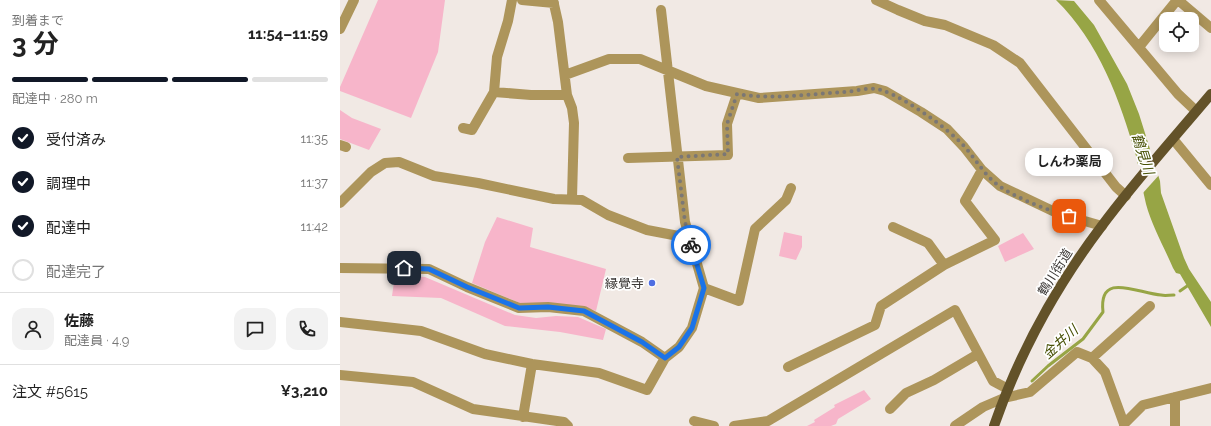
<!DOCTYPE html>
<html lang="ja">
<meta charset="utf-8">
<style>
:root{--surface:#fff;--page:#f2f2f2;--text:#222;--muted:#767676;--line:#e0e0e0;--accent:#111827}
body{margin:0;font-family:Raleway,"Noto Sans JP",sans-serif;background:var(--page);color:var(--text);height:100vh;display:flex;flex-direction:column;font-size:15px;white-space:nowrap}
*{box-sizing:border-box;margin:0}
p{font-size:13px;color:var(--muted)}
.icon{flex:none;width:22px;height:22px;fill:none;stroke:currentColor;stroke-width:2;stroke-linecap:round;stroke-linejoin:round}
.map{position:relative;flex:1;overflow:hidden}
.sheet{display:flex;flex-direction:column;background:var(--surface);width:340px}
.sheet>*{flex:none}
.fabs{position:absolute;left:819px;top:12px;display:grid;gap:8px}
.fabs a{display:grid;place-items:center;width:40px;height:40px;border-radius:8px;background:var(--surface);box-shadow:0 2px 10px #0003;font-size:20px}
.pin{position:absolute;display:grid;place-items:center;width:34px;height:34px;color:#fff;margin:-17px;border-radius:8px;box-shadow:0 2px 6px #0006}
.courier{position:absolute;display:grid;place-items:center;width:40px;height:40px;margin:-20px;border:3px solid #1a73e8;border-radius:50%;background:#fff;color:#222;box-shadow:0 1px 5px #0007}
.bubble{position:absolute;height:28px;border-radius:12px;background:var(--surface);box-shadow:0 2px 10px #0003;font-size:13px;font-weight:700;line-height:28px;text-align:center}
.head em{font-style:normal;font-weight:700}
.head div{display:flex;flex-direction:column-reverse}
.head{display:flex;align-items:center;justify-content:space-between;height:68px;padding:0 12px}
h1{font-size:26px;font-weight:700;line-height:30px}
.bar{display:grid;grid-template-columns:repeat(4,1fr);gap:6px 4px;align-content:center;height:48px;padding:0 12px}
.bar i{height:5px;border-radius:3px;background:var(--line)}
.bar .selected{background:var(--accent)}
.bar p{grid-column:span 4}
.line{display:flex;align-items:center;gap:10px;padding:0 12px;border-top:1px solid var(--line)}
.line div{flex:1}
.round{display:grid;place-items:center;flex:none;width:42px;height:42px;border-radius:12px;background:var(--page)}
ol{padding:0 12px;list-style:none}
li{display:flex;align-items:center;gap:12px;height:44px}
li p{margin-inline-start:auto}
li .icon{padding:4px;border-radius:50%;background:var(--accent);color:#fff;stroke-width:4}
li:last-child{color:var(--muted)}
li i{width:22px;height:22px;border:2px solid var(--line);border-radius:50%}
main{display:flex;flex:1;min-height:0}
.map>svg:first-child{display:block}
</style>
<main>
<section class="sheet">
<div class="head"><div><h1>3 分</h1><p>到着まで</p></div><em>11:54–11:59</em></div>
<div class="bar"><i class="selected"></i><i class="selected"></i><i class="selected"></i><i></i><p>配達中 · 280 m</p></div>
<ol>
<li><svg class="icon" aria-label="check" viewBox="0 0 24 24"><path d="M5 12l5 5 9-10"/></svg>受付済み<p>11:35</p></li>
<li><svg class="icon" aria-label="check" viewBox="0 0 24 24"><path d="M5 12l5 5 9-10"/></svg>調理中<p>11:37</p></li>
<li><svg class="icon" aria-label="check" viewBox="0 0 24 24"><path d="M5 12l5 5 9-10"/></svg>配達中<p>11:42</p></li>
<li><i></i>配達完了</li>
</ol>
<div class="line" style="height:72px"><a class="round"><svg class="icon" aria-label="person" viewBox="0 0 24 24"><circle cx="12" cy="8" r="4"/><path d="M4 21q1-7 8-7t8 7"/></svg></a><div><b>佐藤</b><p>配達員 · 4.9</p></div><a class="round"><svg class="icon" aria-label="chat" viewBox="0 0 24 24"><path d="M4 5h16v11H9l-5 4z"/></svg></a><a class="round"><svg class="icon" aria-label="phone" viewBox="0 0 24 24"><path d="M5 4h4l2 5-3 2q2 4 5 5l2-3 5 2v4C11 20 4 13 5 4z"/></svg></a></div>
<div class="line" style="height:52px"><div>注文 #5615</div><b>¥3,210</b></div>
</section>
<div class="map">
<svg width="871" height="426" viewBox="0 0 871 426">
<rect width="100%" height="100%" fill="#f1e9e4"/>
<path fill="#f7b5ca" d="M38,0H105L98,52L71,118L0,91V87Z
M0,110L12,118L41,129L29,150L0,139Z
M157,217L193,228L190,247L266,269L256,311L242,306L182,304L132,283L145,242Z
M444,232L462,236V247L456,260L439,256Z
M683,233L694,249L665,262L658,246Z
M55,275L85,277L175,315L196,318L216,316L238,317L266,329L263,340L220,332L165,326L101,298L52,296Z
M524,390L531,399L498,419L496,424L491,426H467L475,422L474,420L495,407L494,405Z"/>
<path fill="#97a545" d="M716,0L734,1L754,25L787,84L799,114L820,181L821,193L844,258L849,269L871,302V327L840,274L836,273L833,268C824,247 812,226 806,204C802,188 800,172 796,156C780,100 759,42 716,0Z"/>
<path fill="#f1e9e4" d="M811,148L820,174L802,194L796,166Z"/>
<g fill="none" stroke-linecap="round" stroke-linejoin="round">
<path stroke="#97a545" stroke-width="3" d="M840,291L850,284
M692,381L708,366L743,339L763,312C758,270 799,294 821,295C825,296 829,295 834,295"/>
<path stroke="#ad955b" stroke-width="10" d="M172,0L168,21L157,57L154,92L191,95H227
M182,0L214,3
M213,0L218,22L227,95L232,108L234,123L232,198
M536,0L558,10L585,21L605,25L653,45L680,63L776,187L786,196
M759,0L838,94L856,111
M838,0L871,28
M0,29L14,0
M799,47L837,0
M225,75L269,59H300L366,86L419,98L517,91L534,88L545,91L581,112L607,129L624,147L642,170L660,186L717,213L762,226
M123,128L132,130L154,92
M833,139L871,185
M0,145L6,147
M288,158L388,155L387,124L397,94
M0,203L31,172L45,163L59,162L94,176L138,183L214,199L242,200L268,215L307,230L349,238
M553,227L588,243L604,265
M0,268L89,269L127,287L179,308L208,307L244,311L302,342L325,358
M364,288L399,301L415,229L446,200L451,188
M0,322L81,331L145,354L192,364L259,373L307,390L325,358L339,347L352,328L364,288L345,222L321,10
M752,358L810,306
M448,367L535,325L541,306L604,265L655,240L625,201L642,170
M0,375L73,382L133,409L224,422L228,426
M550,409L566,393L594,380L638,354
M183,417L192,364
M354,421L374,426
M394,426L428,421L615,310L653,381L668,389
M615,426L643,407L664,398L690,392L737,352L752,358L765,372L784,424
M784,426V424L803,405L871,388
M835,426V397"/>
<path stroke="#635229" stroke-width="10" d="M654,426C679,354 715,288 761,227C795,181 834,138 871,94"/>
</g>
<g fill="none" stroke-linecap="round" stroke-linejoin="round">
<path stroke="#7b7774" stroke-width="4" stroke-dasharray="0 7.2" d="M351,245L345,222L337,157L388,154L387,124L397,94C433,100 469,94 505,92C518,91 531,86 544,91C568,100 606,127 623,145C636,159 644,175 659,186C679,199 706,210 729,216"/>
<path stroke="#1a73e8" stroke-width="5" d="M64,268L89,269L127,287L179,308L208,307L244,311L302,342L325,358L339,347L352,328L364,288L351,245"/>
</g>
<circle fill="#4f6ee2" stroke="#fff" stroke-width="1.5" cx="312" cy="283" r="4"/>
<g text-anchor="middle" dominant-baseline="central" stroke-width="3.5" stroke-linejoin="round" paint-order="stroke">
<g font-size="13" fill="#3c3937" stroke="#fff">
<text transform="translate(715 272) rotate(-58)">鶴川街道</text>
</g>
<g font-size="13" fill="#3c3937" stroke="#fff" text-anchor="end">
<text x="304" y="283">縁覺寺</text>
</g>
<g font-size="14" font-style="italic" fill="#485106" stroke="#fff">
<text transform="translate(803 154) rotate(72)">鶴見川</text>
<text transform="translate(720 342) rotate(-42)">金井川</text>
</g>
</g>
</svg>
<div class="fabs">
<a><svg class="icon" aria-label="locate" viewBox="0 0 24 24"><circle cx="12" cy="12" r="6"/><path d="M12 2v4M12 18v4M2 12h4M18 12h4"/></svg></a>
</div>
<div class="pin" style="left:729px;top:216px;background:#ea580c"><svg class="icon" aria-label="bag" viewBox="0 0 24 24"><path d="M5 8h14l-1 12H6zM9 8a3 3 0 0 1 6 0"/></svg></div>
<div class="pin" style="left:64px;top:268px;background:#1f2937"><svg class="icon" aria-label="home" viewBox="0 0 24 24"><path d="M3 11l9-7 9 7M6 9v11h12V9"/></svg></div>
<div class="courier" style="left:351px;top:245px"><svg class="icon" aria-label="bike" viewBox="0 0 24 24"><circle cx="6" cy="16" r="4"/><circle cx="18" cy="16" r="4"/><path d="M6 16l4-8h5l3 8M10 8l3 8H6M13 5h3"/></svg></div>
<div class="bubble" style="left:685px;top:148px;width:88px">しんわ薬局</div>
</div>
</main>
